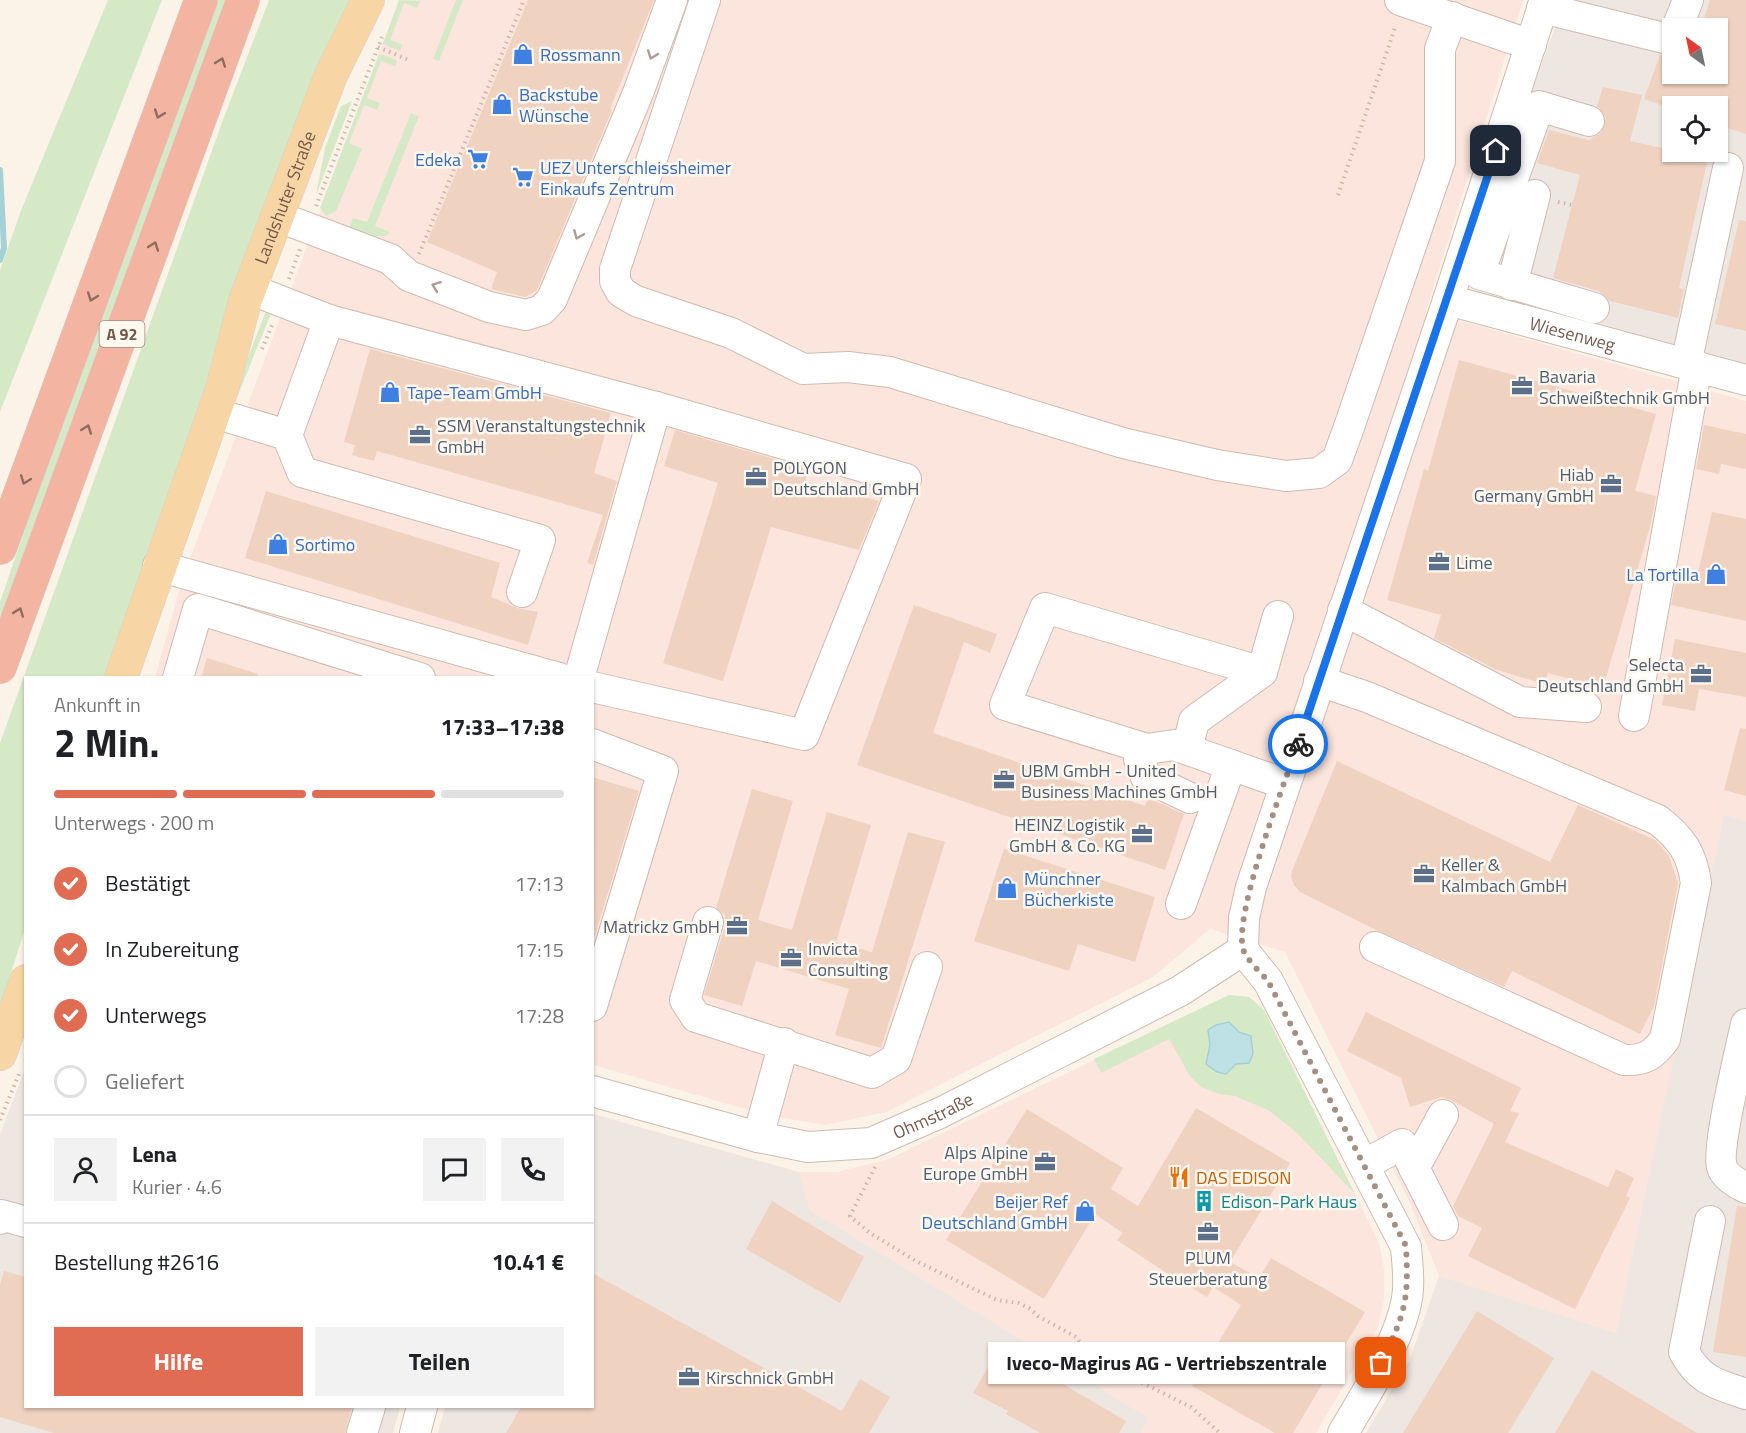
<!DOCTYPE html>
<html lang="de">
<meta charset="utf-8">
<style>
:root{--surface:#fff;--page:#f2f2f2;--text:#202124;--muted:#757577;--line:#e0e0e0;--accent:#e06d53}
body{margin:0;font-family:"Titillium Web",sans-serif;background:var(--page);color:var(--text);height:100vh;display:flex;flex-direction:column;font-size:22px;white-space:nowrap}
*{box-sizing:border-box;margin:0}
p{font-size:20px;color:var(--muted)}
.icon{flex:none;width:33px;height:33px;fill:none;stroke:currentColor;stroke-width:2;stroke-linecap:round;stroke-linejoin:round}
.map{position:relative;flex:1;overflow:hidden}
.details{position:absolute;left:24px;top:676px;width:570px;height:732px;display:flex;flex-direction:column;background:var(--surface);border-radius:0px;box-shadow:0 2px 4px #0004}
.details>*{flex:none}
.needle{width:39px;rotate:327deg}
.tools{position:absolute;left:1662px;top:18px;display:grid;gap:12px}
.tools a{display:grid;place-items:center;width:66px;height:66px;border-radius:0px;background:var(--surface);box-shadow:0 2px 4px #0004;font-size:30px}
.pin{position:absolute;display:grid;place-items:center;width:51px;height:51px;color:#fff;margin:-26px;border-radius:12px;box-shadow:0 3px 9px #0006}
.courier{position:absolute;display:grid;place-items:center;width:60px;height:60px;margin:-30px;border:4px solid #1a73e8;border-radius:50%;background:#fff;color:#222;box-shadow:0 2px 8px #0007}
.bubble{position:absolute;height:42px;border-radius:0px;background:var(--surface);box-shadow:0 2px 4px #0004;font-size:20px;font-weight:700;line-height:42px;text-align:center}
.overview em{font-style:normal;font-weight:700}
.overview div{display:flex;flex-direction:column-reverse}
.overview{display:flex;align-items:center;justify-content:space-between;height:102px;padding:0 30px}
h1{font-size:39px;font-weight:700;line-height:45px}
.bar{display:grid;grid-template-columns:repeat(4,1fr);gap:9px 6px;align-content:center;height:72px;padding:0 30px}
.bar i{height:8px;border-radius:4px;background:var(--line)}
.bar .active{background:var(--accent)}
.bar p{grid-column:span 4}
.line{display:flex;align-items:center;gap:15px;padding:0 30px;border-top:2px solid var(--line)}
.line div{flex:1}
.round{display:grid;place-items:center;flex:none;width:63px;height:63px;border-radius:0px;background:var(--page)}
ol{padding:0 30px;list-style:none}
li{display:flex;align-items:center;gap:18px;height:66px}
li p{margin-inline-start:auto}
li .icon{padding:6px;border-radius:50%;background:var(--accent);color:#fff;stroke-width:4}
li:last-child{color:var(--muted)}
li i{width:33px;height:33px;border:3px solid var(--line);border-radius:50%}
.primary-button{display:flex;gap:12px;margin-top:auto;padding:12px 30px}
.primary-button a{flex:1;height:69px;border-radius:0px;background:var(--accent);color:#fff;font-size:24px;font-weight:700;line-height:69px;text-align:center}
.primary-button a+a{background:var(--page);color:var(--text)}
.map>svg:first-child{display:block}
</style>
<div class="map">
<svg width="1746" height="1433" viewBox="0 0 1746 1433">
<rect width="100%" height="100%" fill="#fcf3e8"/>
<path fill="#fbe5dd" d="M399,0H1523L1426,311L1746,401V821L1724,814L1616,1333L1439,1276L1410,1203L1285,952L1210,929L1153,977L886,1112L825,1125L766,1115L593,1065L592,678H155L181,583Z
M1229,995L1249,997L1264,1010L1270,1021L1379,1243L1384,1268V1300L1378,1327L1316,1433H1141L1149,1418L810,1210L799,1172H837L889,1159Z"/>
<path fill="#ede6e1" fill-rule="evenodd" d="M1565,0H1746V366L1480,291L1466,272ZM1672,28H1718V74H1672ZM1672,106H1718V152H1672Z
M1724,814L1746,821V1433H1366L1410,1359L1439,1276L1616,1333Z
M25,1068L26,1407H400L393,1433H0V1135Z
M593,1114L799,1172L810,1210L1149,1418L1141,1433H438L445,1407H592Z"/>
<path fill="#d6e9c7" d="M108,0H162L0,412V270L22,208Z
M218,0H230L0,636V602L43,476Z
M269,0H354L108,678H26L25,929L0,1007V743L224,117Z
M399,0L420,1L417,8L404,3L390,40L403,45L400,51L383,44Z
M456,0H463L439,61L433,59Z
M379,54L397,60L395,66L381,61L367,98L380,103L377,110L364,105L349,143L362,149L336,211L326,216L320,208Z
M352,101L316,195L325,148L341,106Z
M411,113L419,116L375,226L390,232L386,236H358L350,227L353,218L367,222Z
M266,311H272L238,395L236,388Z
M1229,995L1249,997L1264,1010L1355,1194L1296,1132L1268,1110L1235,1096L1220,1094L1201,1087L1190,1076L1169,1039L1101,1073L1094,1059Z"/>
<path fill="#bde1e5" stroke="#a4d1d6" stroke-width="1.5" d="M1229,1022L1239,1032L1251,1036L1253,1054L1249,1063L1236,1064L1226,1074L1217,1072L1206,1064L1210,1045L1208,1030L1216,1025Z"/>
<g fill="none" stroke-linecap="round" stroke-linejoin="round">
<path stroke="#a4d1d6" stroke-width="6" d="M0,170L4,248L0,260"/>
</g>
<path fill="#f0d2c1" d="M528,0H654L610,109L612,110L537,290L525,297L491,289L497,272L427,242Z
M1710,0H1746V134L1718,125V106H1665L1644,99L1660,55L1672,57V74H1718V28H1701Z
M1603,87L1642,95L1630,141L1708,158L1679,288L1684,289L1678,318L1610,301L1599,291L1553,278L1580,175L1537,163L1549,130L1589,140L1601,133L1606,118L1597,106Z
M1739,220L1746,221V331L1715,324Z
M370,349L611,413L594,473L617,481L593,565L587,563L603,515L377,451L374,461L352,455L355,445L344,442Z
M1459,360L1656,414L1635,491L1656,496L1651,523L1603,688L1548,673L1544,684L1497,670L1434,638L1441,615L1387,600L1424,469L1428,471Z
M1704,425L1746,434V469L1721,464L1719,474L1696,469Z
M675,430L809,469L805,481L879,501L859,550L771,527L723,681L663,663L718,483L664,466Z
M266,491L500,563L491,597L517,608L538,612L528,645L245,558Z
M1712,512L1746,519V621L1671,605L1678,569L1698,573Z
M914,605L997,634L990,653L964,642L933,733L1145,806L1148,798L1184,814L1165,870L857,765Z
M1675,639L1746,653V697L1699,689L1695,711L1662,705Z
M207,658L258,674L257,678H201Z
M1740,728L1746,729V796L1724,790Z
M1337,761L1550,862L1578,805L1655,840L1669,856L1678,883L1654,1006L1640,1034L1512,971L1504,987L1376,930L1300,892L1294,885L1291,877L1292,871Z
M592,777L639,791L592,945Z
M752,789L793,801L758,920L792,930L827,812L871,825L836,942L872,952L908,832L945,842L881,1048L835,1035L849,989L756,961L742,1006L704,995L725,926V915L716,908Z
M1004,849L1155,897L1135,962L1078,944L1069,971L974,941Z
M1366,1012L1521,1088L1510,1111L1519,1113L1505,1142L1608,1187L1616,1169L1634,1178L1626,1196L1630,1198L1575,1309L1468,1256L1482,1228L1458,1216L1453,1206L1494,1124L1451,1100L1441,1097L1410,1107L1401,1078L1347,1051Z
M1196,1108L1290,1163L1230,1262L1259,1278L1271,1258L1365,1312L1293,1433H1275L1192,1386L1241,1305L1213,1287L1207,1297L1162,1270L1117,1240L1123,1233L1095,1214L1044,1299L946,1240L1027,1109L1123,1168L1111,1189L1138,1206Z
M772,1201L864,1257L840,1303L746,1249Z
M1737,1206L1746,1207V1357L1713,1352Z
M4,1271L26,1277V1407H352L345,1433H54L0,1417V1285Z
M592,1273L842,1411L860,1379L890,1397L869,1433H506L521,1407H592Z
M1477,1311L1554,1358L1508,1433H1403Z
M1000,1347L1126,1421L1119,1433H1040L1006,1414L1008,1411L973,1393Z
M1592,1370L1697,1433H1555Z"/>
<g fill="none" stroke-linecap="round" stroke-linejoin="round">
<defs>
<g id="minor">
<path d="M705,0L615,269V281L621,292L636,301L731,333L803,369L848,367L890,372L1123,443L1217,465L1286,476L1319,473L1337,460L1348,430L1440,161V49L1452,17"/>
<path d="M1400,0L1531,45"/>
<path d="M1542,8L1672,40"/>
<path d="M1677,28L1688,0"/>
<path d="M1589,121L1539,106L1479,274L1594,308"/>
<path d="M292,222L390,259L409,276L489,307L526,315L542,310L552,299L638,93L672,0"/>
<path d="M1512,285L1535,195"/>
<path d="M265,295L329,320L287,435"/>
<path id="s1" d="M1448,300L1746,380"/>
<path d="M329,320L656,407"/>
<path d="M1686,364L1728,168"/>
<path d="M214,413L287,435L302,472L540,540L522,592"/>
<path d="M158,566L559,678"/>
<path d="M1343,610L1520,702L1586,707"/>
<path d="M1278,616L1262,672L1045,608L1005,705L1147,749L1174,745L1285,784"/>
<path d="M178,678L198,609L420,678"/>
<path d="M579,678L656,407L906,479L804,735L592,687"/>
<path d="M1319,681L1367,697L1658,820C1681,838 1692,853 1696,883L1665,1039C1654,1055 1644,1061 1624,1060L1375,947"/>
<path d="M1634,716L1697,366"/>
<path d="M592,744L663,771L592,1006"/>
<path d="M1147,749L1139,759L1146,777L1190,798"/>
<path d="M1187,749L1194,721L1262,672"/>
<path d="M1181,904L1231,765"/>
<path d="M708,922L685,1000L696,1017L872,1073L896,1059L927,967"/>
<path d="M1243,950L1244,918L1251,887L1448,300L1545,0"/>
<path d="M1243,950L1268,981L1406,1247C1407,1260 1409,1275 1408,1289C1406,1331 1365,1396 1343,1433"/>
<path d="M1746,1024C1741,1048 1716,1149 1722,1167C1725,1177 1737,1183 1746,1188"/>
<path id="s2" d="M592,1091L758,1137L808,1147L871,1143L940,1113L1180,991L1243,950"/>
<path d="M758,1137L784,1043"/>
<path d="M1364,1165L1402,1144L1443,1225"/>
<path d="M1414,1168L1443,1115"/>
<path d="M0,1219L1,1215L26,1222"/>
<path d="M1710,1221L1684,1352C1700,1381 1716,1384 1746,1394"/>
<path d="M362,1433L370,1407"/>
<path d="M415,1433L422,1407"/>
</g>
<g id="major">
<path id="s3" d="M121,678L222,389L245,301L331,75L368,0"/>
<path d="M0,1054L26,981"/>
</g>
<path id="highway" d="M0,548L201,0
M0,667L243,0"/>
</defs>
<use href="#minor" stroke="#cebbaf" stroke-width="32"/>
<use href="#major" stroke="#d8d1cd" stroke-width="34"/>
<use href="#highway" stroke="#d8d1cd" stroke-width="34"/>
<path stroke="#d5b5a4" stroke-width="4" stroke-dasharray="1.5 4.5" stroke-linecap="butt" d="M378,47L409,60
M1338,195L1396,25
M1558,202L1572,205
M316,206L382,37
M419,254L524,0
M289,279L300,249
M262,349L273,323
M0,1120L19,1074
M875,1167L850,1216L870,1233L916,1261L997,1300L1018,1303L1029,1308L1038,1316L1076,1337L1090,1357L1191,1407L1220,1433"/>
<use href="#minor" stroke="#fff" stroke-width="30"/>
<use href="#major" stroke="#f7d5a4" stroke-width="33"/>
<use href="#highway" stroke="#f3b4a2" stroke-width="33"/>
</g>
<defs><path id="oneway-chevron" d="M-2-3.5L2.5 0L-2 3.5" fill="none" stroke-width="1.6" stroke-linecap="round" stroke-linejoin="round" transform="scale(1.5)"/></defs>
<g stroke="#ac9c94">
<use href="#oneway-chevron" transform="translate(652 55) rotate(110)"/>
<use href="#oneway-chevron" transform="translate(578 235) rotate(113)"/>
<use href="#oneway-chevron" transform="translate(436 286) rotate(-159)"/>
</g>
<g stroke="#8e6c5e">
<use href="#oneway-chevron" transform="translate(221 62) rotate(-70)"/>
<use href="#oneway-chevron" transform="translate(159 114) rotate(110)"/>
<use href="#oneway-chevron" transform="translate(154 246) rotate(-70)"/>
<use href="#oneway-chevron" transform="translate(92 297) rotate(110)"/>
<use href="#oneway-chevron" transform="translate(87 429) rotate(-70)"/>
<use href="#oneway-chevron" transform="translate(25 480) rotate(110)"/>
<use href="#oneway-chevron" transform="translate(19 612) rotate(-70)"/>
</g>
<g fill="none" stroke-linecap="round" stroke-linejoin="round">
<path stroke="#a49083" stroke-width="6" stroke-dasharray="0 10.8" d="M1298,744C1284,785 1234,912 1243,949C1246,959 1261,973 1268,981L1406,1246C1409,1301 1405,1314 1381,1363"/>
<path stroke="#1a73e8" stroke-width="8" d="M1298,744L1496,151"/>
</g>
<defs>
<symbol id="shop-bare" viewBox="-9 -9 18 18"><path d="M-5-2.5h2.3a2.7 3.5 0 0 1 5.4 0H5L5.5 6h-11ZM-1.5-2.5h3a1.5 2.3 0 0 0-3 0Z" fill="#3f7fe0" stroke="#fef8ef" stroke-width="2.5" paint-order="stroke"/></symbol>
<symbol id="supermarket-bare" viewBox="-9 -9 18 18"><path d="M-6-5.5h2.5l.6 2H6L4.5 2H-2.5L-4.4-4H-6ZM-1.5 3.2a1.3 1.3 0 1 0 .1 0ZM3 3.2a1.3 1.3 0 1 0 .1 0Z" fill="#3f7fe0" stroke="#fef8ef" stroke-width="2.5" paint-order="stroke"/></symbol>
<symbol id="office-bare" viewBox="-9 -9 18 18"><path d="M-6-3h4V-5.5h4V-3h4V5H-6ZM-1-4.5V-3h2v-1.5ZM-6 0V1H6V0Z" fill="#5c6f8a" stroke="#fef8ef" stroke-width="2.5" paint-order="stroke"/></symbol>
<symbol id="restaurant-bare" viewBox="-9 -9 18 18"><path d="M-5-6h1v4h1v-4h1v4h1v-4h1v5L-1.5 .5V6h-2V.5L-5-1ZM5-6V6H3V1.5H1.5Q1.5-4 5-6Z" fill="#e8710a" stroke="#fef8ef" stroke-width="2.5" paint-order="stroke"/></symbol>
<symbol id="building-bare" viewBox="-9 -9 18 18"><path d="M-4-6H4V6H1V3H-1V6H-4ZM-2.5-4.3h1.7v1.8h-1.7ZM.8-4.3h1.7v1.8H.8ZM-2.5-1h1.7V.8h-1.7ZM.8-1h1.7V.8H.8Z" fill="#0f9aa8" stroke="#fef8ef" stroke-width="2.5" paint-order="stroke"/></symbol>
</defs>
<g fill-rule="evenodd">
<use href="#shop-bare" x="508" y="39" width="30" height="30"/>
<use href="#shop-bare" x="487" y="89" width="30" height="30"/>
<use href="#supermarket-bare" x="463" y="144" width="30" height="30"/>
<use href="#supermarket-bare" x="508" y="162" width="30" height="30"/>
<use href="#office-bare" x="1507" y="371" width="30" height="30"/>
<use href="#shop-bare" x="375" y="377" width="30" height="30"/>
<use href="#office-bare" x="405" y="420" width="30" height="30"/>
<use href="#office-bare" x="741" y="462" width="30" height="30"/>
<use href="#office-bare" x="1596" y="469" width="30" height="30"/>
<use href="#shop-bare" x="263" y="529" width="30" height="30"/>
<use href="#office-bare" x="1424" y="547" width="30" height="30"/>
<use href="#shop-bare" x="1701" y="559" width="30" height="30"/>
<use href="#office-bare" x="1686" y="659" width="30" height="30"/>
<use href="#office-bare" x="989" y="765" width="30" height="30"/>
<use href="#office-bare" x="1127" y="819" width="30" height="30"/>
<use href="#office-bare" x="1409" y="859" width="30" height="30"/>
<use href="#shop-bare" x="992" y="873" width="30" height="30"/>
<use href="#office-bare" x="722" y="911" width="30" height="30"/>
<use href="#office-bare" x="776" y="943" width="30" height="30"/>
<use href="#office-bare" x="1030" y="1147" width="30" height="30"/>
<use href="#restaurant-bare" x="1164" y="1162" width="30" height="30"/>
<use href="#building-bare" x="1189" y="1186" width="30" height="30"/>
<use href="#shop-bare" x="1070" y="1196" width="30" height="30"/>
<use href="#office-bare" x="1193" y="1217" width="30" height="30"/>
<use href="#office-bare" x="674" y="1362" width="30" height="30"/>
</g>
<g text-anchor="middle" dominant-baseline="central" stroke-width="5" stroke-linejoin="round" paint-order="stroke">
<rect fill="#fef8ef" stroke="#9e897e" stroke-width="1.5" x="99.5" y="321" width="45" height="26" rx="4.5"/>
<g font-size="16" font-weight="bold" fill="#755a4d">
<text x="122" y="334">A 92</text>
</g>
<g font-size="18" fill="#366cbe" stroke="#fef8ef" text-anchor="start">
<text x="540" y="54">Rossmann</text>
<text x="519" y="94">Backstube<tspan x="519" dy="21">Wünsche</tspan></text>
<text x="461" y="159" text-anchor="end">Edeka</text>
<text x="540" y="167">UEZ Unterschleissheimer<tspan x="540" dy="21">Einkaufs Zentrum</tspan></text>
<text x="407" y="392">Tape-Team GmbH</text>
<text x="295" y="544">Sortimo</text>
<text x="1699" y="574" text-anchor="end">La Tortilla</text>
<text x="1024" y="878">Münchner<tspan x="1024" dy="21">Bücherkiste</tspan></text>
<text x="1068" y="1201" text-anchor="end">Beijer Ref<tspan x="1068" dy="21">Deutschland GmbH</tspan></text>
</g>
<g font-size="18" fill="#755a4d" stroke="#fef8ef">
<text stroke="none"><textPath href="#s3" startOffset="508">Landshuter Straße</textPath></text>
<text stroke="none"><textPath href="#s1" startOffset="129">Wiesenweg</textPath></text>
<text stroke="none"><textPath href="#s2" startOffset="354">Ohmstraße</textPath></text>
</g>
<g font-size="18" fill="#4e5e75" stroke="#fef8ef" text-anchor="start">
<text x="1539" y="376">Bavaria<tspan x="1539" dy="21">Schweißtechnik GmbH</tspan></text>
<text x="437" y="425">SSM Veranstaltungstechnik<tspan x="437" dy="21">GmbH</tspan></text>
<text x="773" y="467">POLYGON<tspan x="773" dy="21">Deutschland GmbH</tspan></text>
<text x="1594" y="474" text-anchor="end">Hiab<tspan x="1594" dy="21">Germany GmbH</tspan></text>
<text x="1456" y="562">Lime</text>
<text x="1684" y="664" text-anchor="end">Selecta<tspan x="1684" dy="21">Deutschland GmbH</tspan></text>
<text x="1021" y="770">UBM GmbH - United<tspan x="1021" dy="21">Business Machines GmbH</tspan></text>
<text x="1125" y="824" text-anchor="end">HEINZ Logistik<tspan x="1125" dy="21">GmbH &amp; Co. KG</tspan></text>
<text x="1441" y="864">Keller &amp;<tspan x="1441" dy="21">Kalmbach GmbH</tspan></text>
<text x="720" y="926" text-anchor="end">Matrickz GmbH</text>
<text x="808" y="948">Invicta<tspan x="808" dy="21">Consulting</tspan></text>
<text x="1028" y="1152" text-anchor="end">Alps Alpine<tspan x="1028" dy="21">Europe GmbH</tspan></text>
<text x="1208" y="1257" text-anchor="middle">PLUM<tspan x="1208" dy="21">Steuerberatung</tspan></text>
<text x="706" y="1377">Kirschnick GmbH</text>
</g>
<g font-size="18" fill="#c56008" stroke="#fef8ef" text-anchor="start">
<text x="1196" y="1177">DAS EDISON</text>
</g>
<g font-size="18" fill="#0d838f" stroke="#fef8ef" text-anchor="start">
<text x="1221" y="1201">Edison-Park Haus</text>
</g>
</g>
</svg>
<div class="tools">
<a><svg class="needle" viewBox="-14 -14 28 28"><path d="M0-13l5 13h-10z" fill="#e53935"/><path d="M0 13l5-13h-10z" fill="#757577"/></svg></a>
<a><svg class="icon" aria-label="locate" viewBox="0 0 24 24"><circle cx="12" cy="12" r="6"/><path d="M12 2v4M12 18v4M2 12h4M18 12h4"/></svg></a>
</div>
<div class="pin" style="left:1381px;top:1363px;background:#ea580c"><svg class="icon" aria-label="bag" viewBox="0 0 24 24"><path d="M5 8h14l-1 12H6zM9 8a3 3 0 0 1 6 0"/></svg></div>
<div class="pin" style="left:1496px;top:151px;background:#1f2937"><svg class="icon" aria-label="home" viewBox="0 0 24 24"><path d="M3 11l9-7 9 7M6 9v11h12V9"/></svg></div>
<div class="courier" style="left:1298px;top:744px"><svg class="icon" aria-label="bike" viewBox="0 0 24 24"><circle cx="6" cy="16" r="4"/><circle cx="18" cy="16" r="4"/><path d="M6 16l4-8h5l3 8M10 8l3 8H6M13 5h3"/></svg></div>
<div class="bubble" style="left:988px;top:1342px;width:357px">Iveco-Magirus AG - Vertriebszentrale</div>
<section class="details">
<div class="overview"><div><h1>2 Min.</h1><p>Ankunft in</p></div><em>17:33–17:38</em></div>
<div class="bar"><i class="active"></i><i class="active"></i><i class="active"></i><i></i><p>Unterwegs · 200 m</p></div>
<ol>
<li><svg class="icon" aria-label="check" viewBox="0 0 24 24"><path d="M5 12l5 5 9-10"/></svg>Bestätigt<p>17:13</p></li>
<li><svg class="icon" aria-label="check" viewBox="0 0 24 24"><path d="M5 12l5 5 9-10"/></svg>In Zubereitung<p>17:15</p></li>
<li><svg class="icon" aria-label="check" viewBox="0 0 24 24"><path d="M5 12l5 5 9-10"/></svg>Unterwegs<p>17:28</p></li>
<li><i></i>Geliefert</li>
</ol>
<div class="line" style="height:108px"><a class="round"><svg class="icon" aria-label="person" viewBox="0 0 24 24"><circle cx="12" cy="8" r="4"/><path d="M4 21q1-7 8-7t8 7"/></svg></a><div><b>Lena</b><p>Kurier · 4.6</p></div><a class="round"><svg class="icon" aria-label="chat" viewBox="0 0 24 24"><path d="M4 5h16v11H9l-5 4z"/></svg></a><a class="round"><svg class="icon" aria-label="phone" viewBox="0 0 24 24"><path d="M5 4h4l2 5-3 2q2 4 5 5l2-3 5 2v4C11 20 4 13 5 4z"/></svg></a></div>
<div class="line" style="height:78px"><div>Bestellung #2616</div><b>10.41 €</b></div>
<div class="primary-button"><a>Hilfe</a><a>Teilen</a></div>
</section>
</div>
